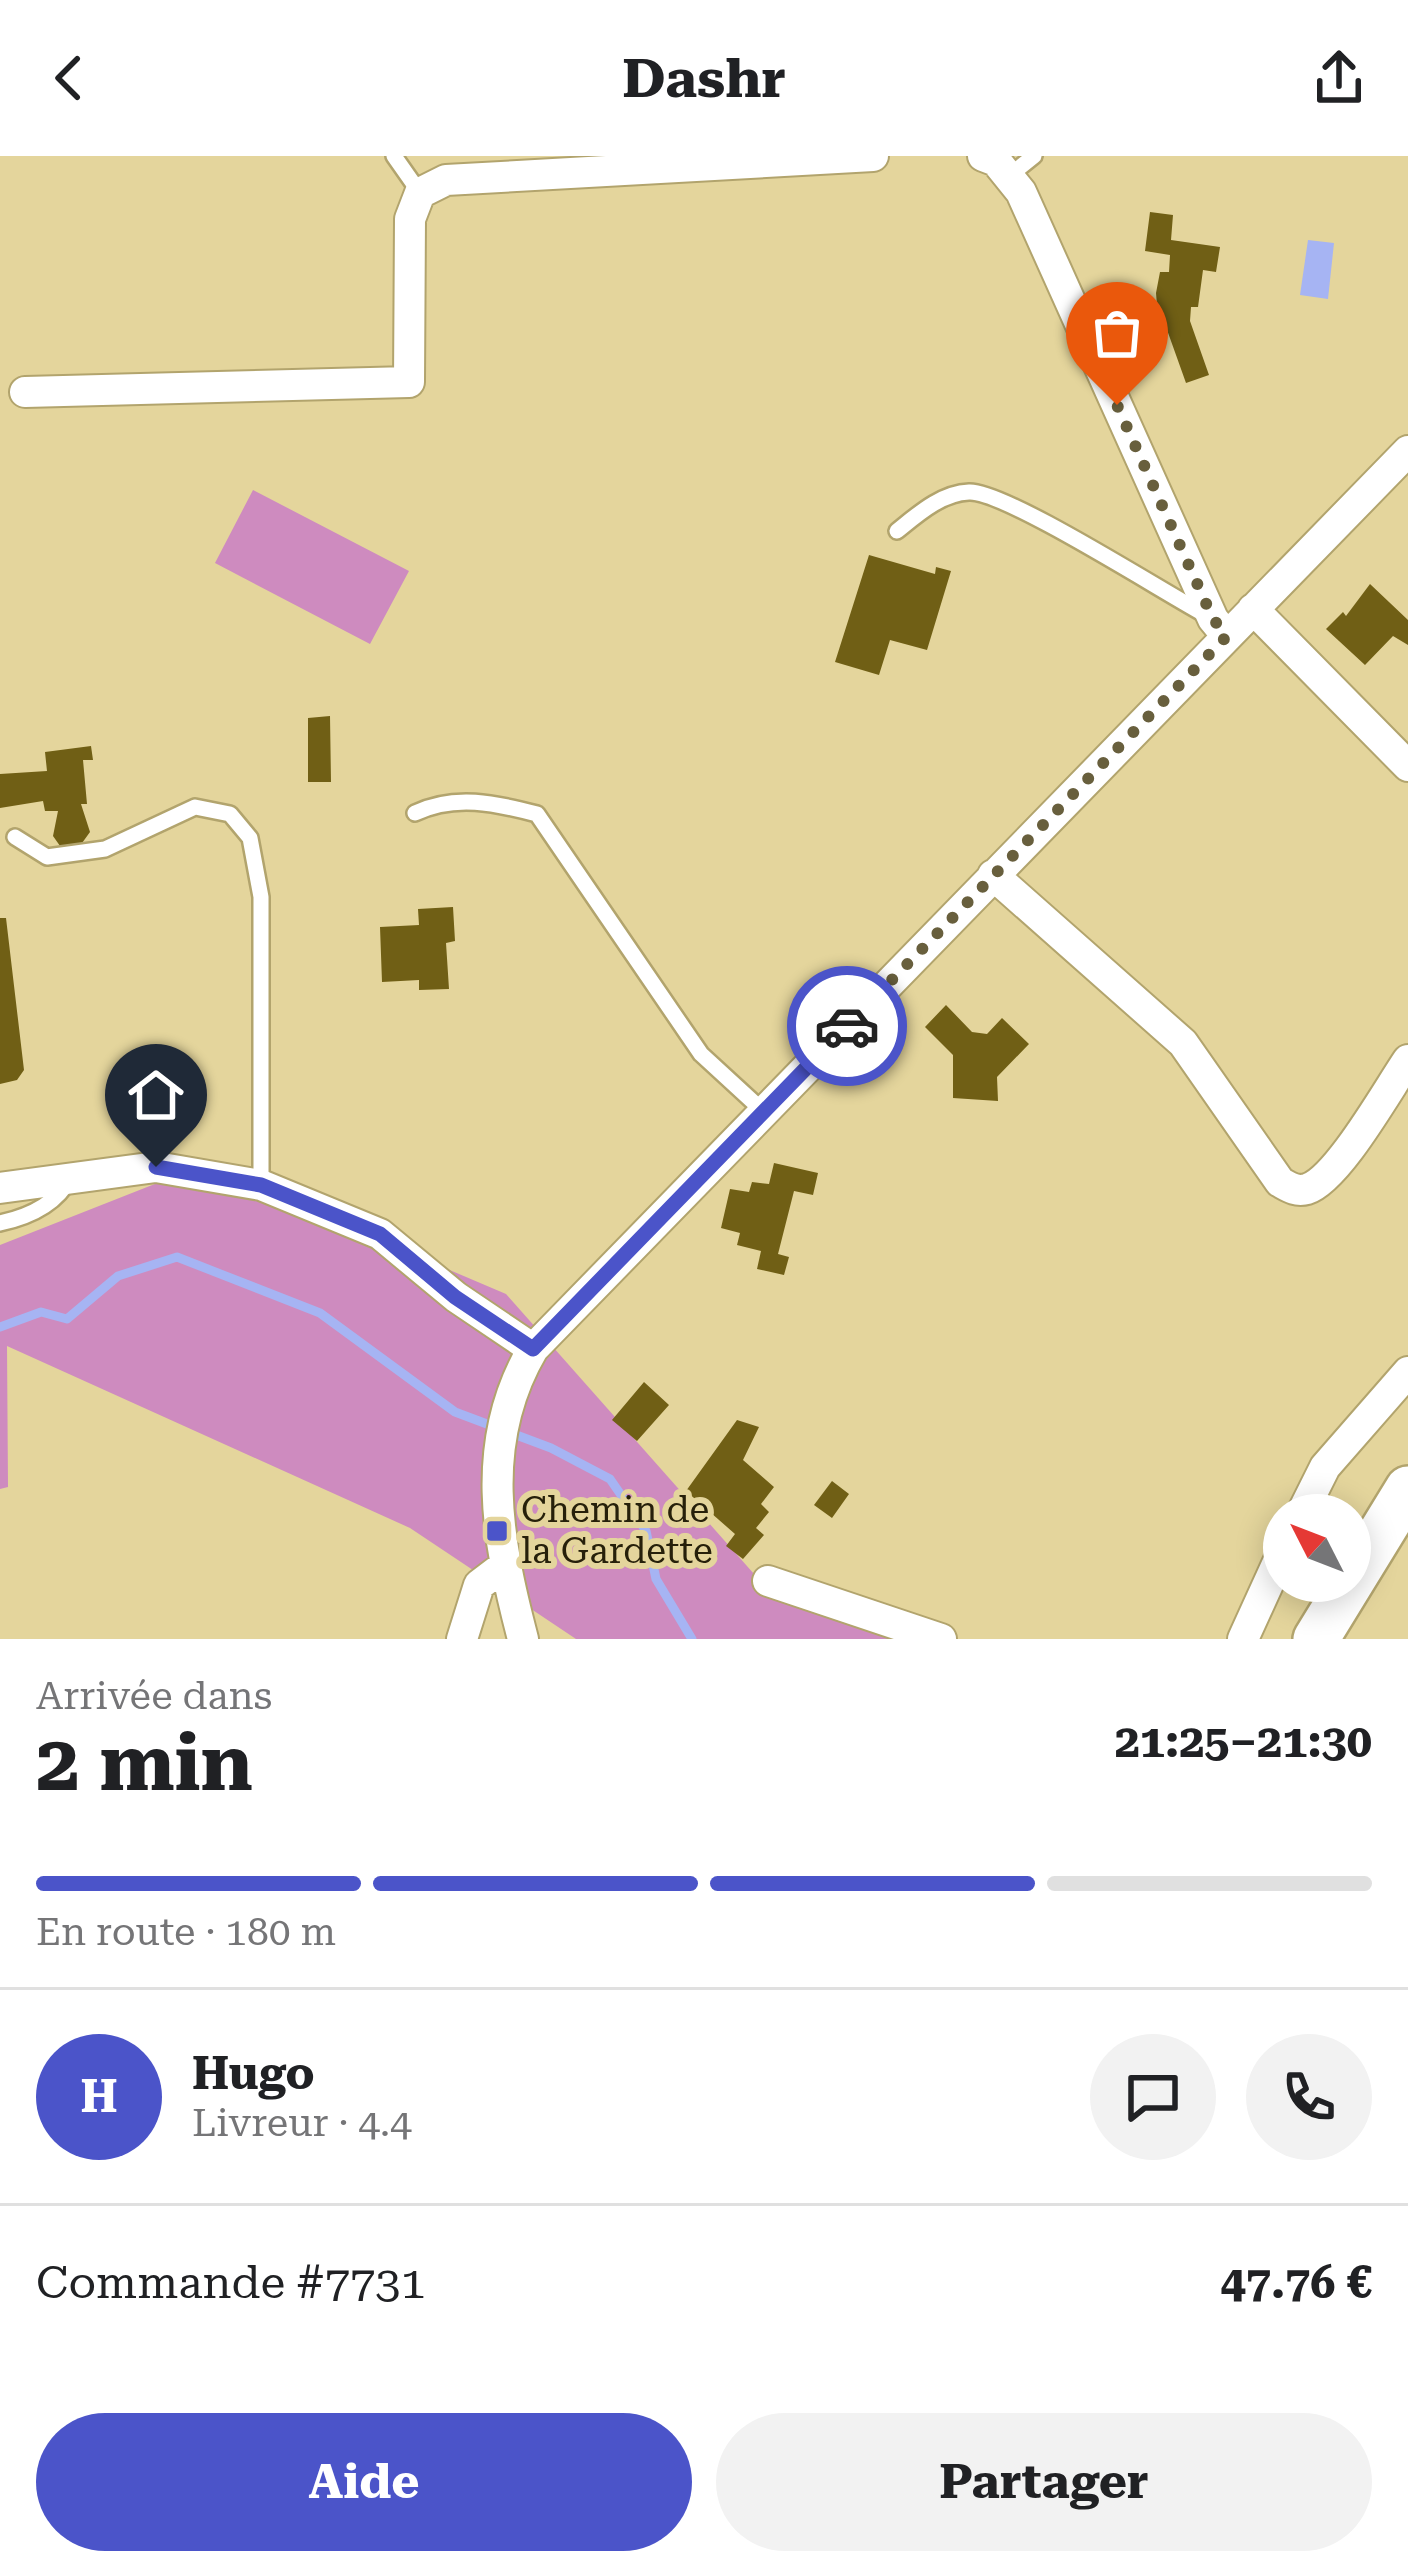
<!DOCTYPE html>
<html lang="fr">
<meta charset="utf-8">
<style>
:root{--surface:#fff;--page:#f2f2f2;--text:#202124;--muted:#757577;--line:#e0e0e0;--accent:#4b54c9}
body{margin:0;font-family:"Roboto Serif",serif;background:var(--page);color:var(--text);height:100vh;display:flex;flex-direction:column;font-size:45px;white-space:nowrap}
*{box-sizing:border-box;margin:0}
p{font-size:39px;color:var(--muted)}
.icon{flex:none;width:66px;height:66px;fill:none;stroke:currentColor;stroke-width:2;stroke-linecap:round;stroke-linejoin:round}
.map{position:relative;height:1483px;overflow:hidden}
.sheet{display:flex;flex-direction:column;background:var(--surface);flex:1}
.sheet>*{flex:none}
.needle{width:78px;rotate:312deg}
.buttons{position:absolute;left:1263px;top:1338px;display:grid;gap:24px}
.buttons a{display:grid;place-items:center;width:108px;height:108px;border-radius:50%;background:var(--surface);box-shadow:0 6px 30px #0003;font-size:60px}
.pin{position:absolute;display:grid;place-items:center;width:102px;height:102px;color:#fff;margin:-123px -51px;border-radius:50% 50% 50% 0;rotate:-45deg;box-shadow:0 0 12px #0007}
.pin .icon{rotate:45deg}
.courier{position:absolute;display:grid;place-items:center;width:120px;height:120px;margin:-60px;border:9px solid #4b54c9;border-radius:50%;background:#fff;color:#222;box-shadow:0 3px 15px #0007}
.head em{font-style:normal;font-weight:700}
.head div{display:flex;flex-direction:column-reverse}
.head{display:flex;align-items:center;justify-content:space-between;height:204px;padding:0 36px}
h1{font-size:78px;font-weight:700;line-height:90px}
.bar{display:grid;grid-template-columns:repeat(4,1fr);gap:18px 12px;align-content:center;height:144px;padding:0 36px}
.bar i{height:15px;border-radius:9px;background:var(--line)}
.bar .on{background:var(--accent)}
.bar p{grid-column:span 4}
.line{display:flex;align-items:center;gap:30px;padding:0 36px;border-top:3px solid var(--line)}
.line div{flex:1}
.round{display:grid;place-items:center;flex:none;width:126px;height:126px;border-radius:63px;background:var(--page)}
.cta{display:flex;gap:24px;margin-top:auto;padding:24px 36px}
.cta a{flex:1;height:138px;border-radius:72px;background:var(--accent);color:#fff;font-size:48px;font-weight:700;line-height:138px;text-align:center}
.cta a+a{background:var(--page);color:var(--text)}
header{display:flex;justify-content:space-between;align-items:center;height:156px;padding:0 36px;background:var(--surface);font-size:54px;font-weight:700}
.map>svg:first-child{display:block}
</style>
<header><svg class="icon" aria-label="back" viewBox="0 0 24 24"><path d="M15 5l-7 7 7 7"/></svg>Dashr<svg class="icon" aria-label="share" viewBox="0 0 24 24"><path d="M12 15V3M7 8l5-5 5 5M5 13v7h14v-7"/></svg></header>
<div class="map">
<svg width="1408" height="1483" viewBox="0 0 1408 1483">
<rect width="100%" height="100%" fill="#e4d59c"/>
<path fill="#ce8bbf" d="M253,334L409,415L370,488L215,407Z
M203,1009L506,1138L770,1436L946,1483H576L410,1372L7,1190L8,1331L0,1333V1089Z"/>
<path fill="#a6b4f3" d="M1308,84L1334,87L1328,143L1300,139Z"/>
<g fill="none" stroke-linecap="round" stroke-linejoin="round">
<path stroke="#a6b4f3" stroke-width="9" d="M0,1171L41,1156L67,1163L118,1120L177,1101L320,1157L455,1256L551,1292L610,1323L646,1375L656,1423L692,1483"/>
</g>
<path fill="#705f15" d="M1150,56L1173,59L1171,84L1220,91L1216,116L1203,114L1198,151H1191L1190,165L1209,219L1186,227L1166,171L1159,173L1156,137L1160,116H1169L1170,99L1145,95Z
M869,399L935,418L936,411L951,415L927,494L890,484L879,519L835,506Z
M1370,428L1408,464V489L1393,480L1365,509L1326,473L1343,456L1346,460Z
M330,560L331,626H308V562Z
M91,590L93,604H83L87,648H81L90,676L77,694L71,690L65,697L53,680L58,655H45L43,645L0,652V618L47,615L45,596Z
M453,751L455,785L446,787L449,833L419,834V824L382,826L380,771L419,769L418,753Z
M0,762H6L24,914L17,924L0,928Z
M946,849L972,876L987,878L1002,862L1029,888L997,921L998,945L953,942V899L925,871Z
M774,1007L818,1017L813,1039L794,1035L778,1098L789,1101L784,1119L757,1113L761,1095L737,1089L740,1077L721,1072L730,1033L749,1036L752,1026L769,1028Z
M644,1226L669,1249L637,1285L612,1264Z
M737,1264L759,1271L743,1304L774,1331L761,1348L769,1356L756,1372L764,1379L743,1403L726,1390L735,1378L686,1335Z
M832,1325L849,1338L832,1362L814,1349Z"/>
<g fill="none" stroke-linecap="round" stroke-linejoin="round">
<defs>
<path id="service" d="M394,0L420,37
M1009,20L1034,0
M897,375C917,359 941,337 969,336C1004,334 1163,436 1206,459
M415,657C455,638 495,647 537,658L701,898L763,955
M15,681L47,701L105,693L195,651L230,658L250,682L261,741V1029
M0,1067C28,1061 56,1049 70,1022"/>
<path id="minor" d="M983,0L996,5L1021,36L1213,463L1227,480
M25,236L409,226L410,63L420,37L446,24L873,0
M1253,453L1408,610
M993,719L1183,887L1280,1026C1289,1031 1296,1036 1307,1033C1338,1023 1388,933 1408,904
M0,1032L156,1011L261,1029L380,1078L456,1141L533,1193
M1301,1359L1325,1311L1408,1216
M768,1425L941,1483
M462,1483L479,1429L504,1410
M523,1483C497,1384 478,1286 533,1193L1408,295
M1243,1483L1284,1393"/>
<path id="primary" d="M1316,1483L1408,1333"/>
</defs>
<use href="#service" stroke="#b2a46d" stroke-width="20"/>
<use href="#minor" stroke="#b2a46d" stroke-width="34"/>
<use href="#primary" stroke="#b2a46d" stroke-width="50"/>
<use href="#service" stroke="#fff" stroke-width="15"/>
<use href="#minor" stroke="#fff" stroke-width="30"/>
<use href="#primary" stroke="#fff" stroke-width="45"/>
</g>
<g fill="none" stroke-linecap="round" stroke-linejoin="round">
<path stroke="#685f3d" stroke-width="12" stroke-dasharray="0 21.6" d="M847,870L1227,480L1213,463L1117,249"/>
<path stroke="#4b54c9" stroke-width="15" d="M156,1011L261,1029L380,1078L455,1141L533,1193L847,870"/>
</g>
<rect fill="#4b54c9" stroke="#e4d59c" stroke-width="4.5" x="485" y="1363" width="24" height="24" rx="6"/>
<g text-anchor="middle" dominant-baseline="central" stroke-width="12" stroke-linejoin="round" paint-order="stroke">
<g font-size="36" fill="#26200a" stroke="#e4d59c" text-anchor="start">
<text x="521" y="1354">Chemin de<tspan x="521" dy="41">la Gardette</tspan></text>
</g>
</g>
</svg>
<div class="buttons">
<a><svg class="needle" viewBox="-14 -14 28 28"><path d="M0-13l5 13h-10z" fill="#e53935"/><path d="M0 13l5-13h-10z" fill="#757577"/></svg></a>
</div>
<div class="pin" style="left:1117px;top:249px;background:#ea580c"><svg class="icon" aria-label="bag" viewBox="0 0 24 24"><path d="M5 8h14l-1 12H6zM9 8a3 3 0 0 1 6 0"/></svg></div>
<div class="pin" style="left:156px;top:1011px;background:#1f2937"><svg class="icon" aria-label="home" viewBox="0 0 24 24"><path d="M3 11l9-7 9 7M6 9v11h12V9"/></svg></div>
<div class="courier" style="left:847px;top:870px"><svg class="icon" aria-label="car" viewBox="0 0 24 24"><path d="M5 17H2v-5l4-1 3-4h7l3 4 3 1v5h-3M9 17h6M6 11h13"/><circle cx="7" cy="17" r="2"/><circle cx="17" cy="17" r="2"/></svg></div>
</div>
<section class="sheet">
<div class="head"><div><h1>2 min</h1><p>Arrivée dans</p></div><em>21:25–21:30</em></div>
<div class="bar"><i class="on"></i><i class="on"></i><i class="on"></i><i></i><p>En route · 180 m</p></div>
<div class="line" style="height:216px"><b class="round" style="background:var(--accent);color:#fff">H</b><div><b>Hugo</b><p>Livreur · 4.4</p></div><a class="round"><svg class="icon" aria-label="chat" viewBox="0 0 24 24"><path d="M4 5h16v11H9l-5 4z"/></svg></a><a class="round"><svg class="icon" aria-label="phone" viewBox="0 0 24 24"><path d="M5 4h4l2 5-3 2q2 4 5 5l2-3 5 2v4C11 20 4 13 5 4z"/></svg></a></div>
<div class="line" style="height:156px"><div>Commande #7731</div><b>47.76 €</b></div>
<div class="cta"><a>Aide</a><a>Partager</a></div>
</section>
